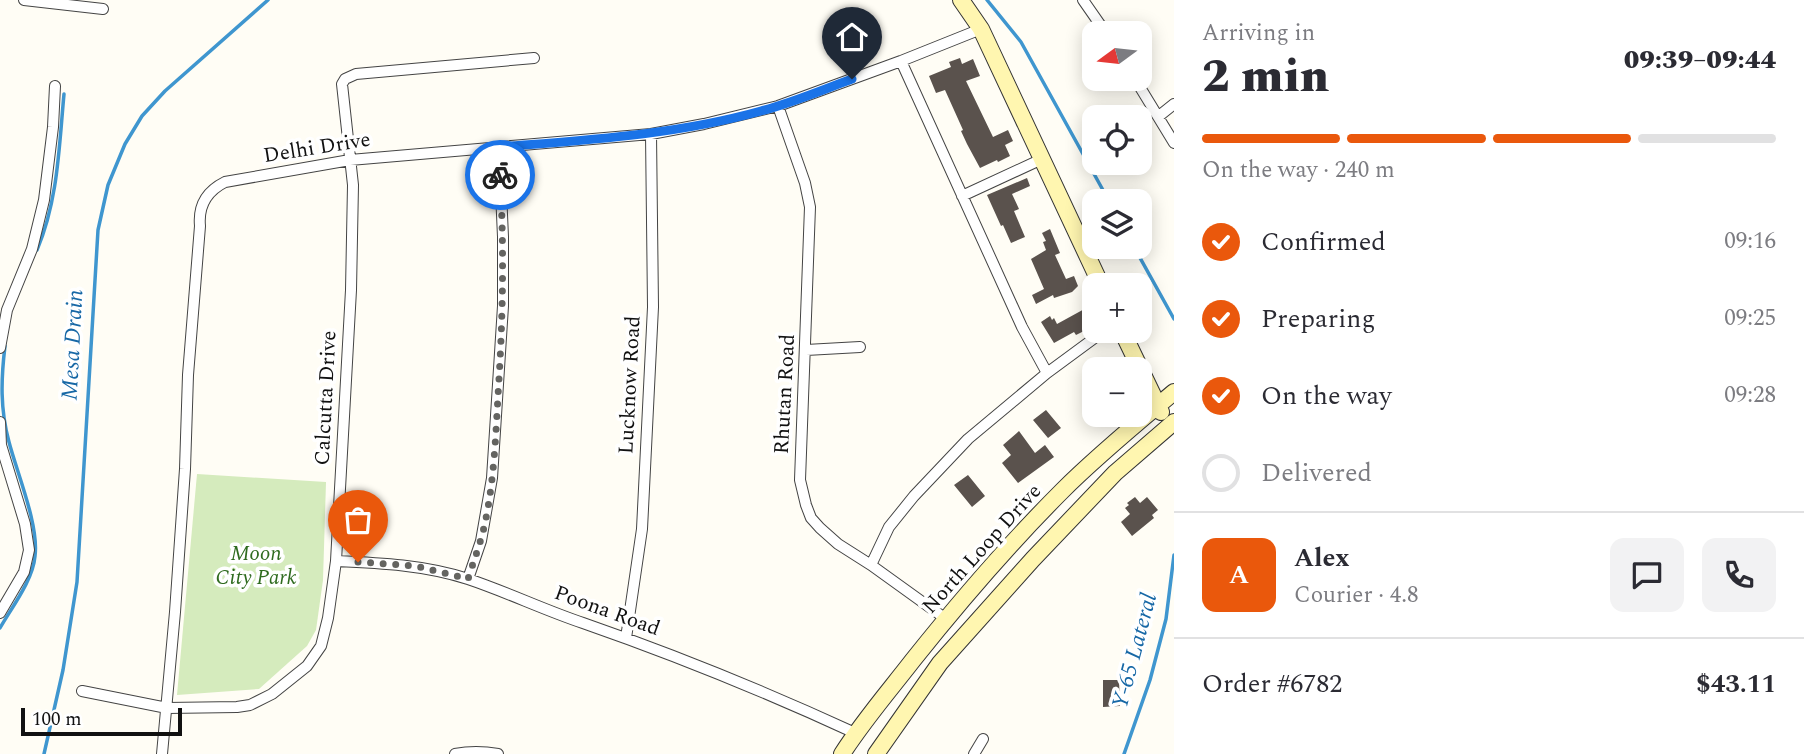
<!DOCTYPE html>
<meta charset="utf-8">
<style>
:root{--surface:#fff;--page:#f2f2f3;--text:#2b2b33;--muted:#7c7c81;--line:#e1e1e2;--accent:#ea580c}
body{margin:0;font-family:Spectral,serif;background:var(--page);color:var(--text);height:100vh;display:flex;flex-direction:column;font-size:26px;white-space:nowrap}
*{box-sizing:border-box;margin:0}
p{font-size:23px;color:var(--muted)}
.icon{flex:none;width:38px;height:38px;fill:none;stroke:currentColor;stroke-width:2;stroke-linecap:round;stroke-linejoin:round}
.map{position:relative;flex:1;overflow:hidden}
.panel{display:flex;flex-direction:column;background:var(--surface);width:630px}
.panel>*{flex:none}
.needle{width:46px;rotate:255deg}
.tools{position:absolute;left:1082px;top:21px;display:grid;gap:14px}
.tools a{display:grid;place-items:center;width:70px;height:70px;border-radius:14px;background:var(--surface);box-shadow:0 4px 18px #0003;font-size:35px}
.scale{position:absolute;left:21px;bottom:18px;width:161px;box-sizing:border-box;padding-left:7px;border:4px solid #111;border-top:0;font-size:19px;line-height:24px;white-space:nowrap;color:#111;-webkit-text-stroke:5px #fff;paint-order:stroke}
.pin{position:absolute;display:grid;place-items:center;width:60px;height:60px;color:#fff;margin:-72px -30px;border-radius:50% 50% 50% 0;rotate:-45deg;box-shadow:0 0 7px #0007}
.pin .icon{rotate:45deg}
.courier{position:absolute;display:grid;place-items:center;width:70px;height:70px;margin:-35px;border:5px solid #1a73e8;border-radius:50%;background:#fff;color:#222;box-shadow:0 2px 9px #0007}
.summary em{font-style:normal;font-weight:800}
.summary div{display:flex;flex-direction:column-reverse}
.summary{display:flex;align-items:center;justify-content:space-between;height:119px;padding:0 28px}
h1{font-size:46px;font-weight:800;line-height:52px}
.bar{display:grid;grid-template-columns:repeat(4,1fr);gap:10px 7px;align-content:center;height:84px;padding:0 28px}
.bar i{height:9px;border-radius:5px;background:var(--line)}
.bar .selected{background:var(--accent)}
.bar p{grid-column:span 4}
.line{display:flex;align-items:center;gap:18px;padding:0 28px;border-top:2px solid var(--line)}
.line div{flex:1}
.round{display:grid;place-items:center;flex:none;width:74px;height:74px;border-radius:14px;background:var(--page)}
ol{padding:0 28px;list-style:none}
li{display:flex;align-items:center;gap:21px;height:77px}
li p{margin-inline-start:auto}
li .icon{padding:7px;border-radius:50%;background:var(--accent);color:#fff;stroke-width:4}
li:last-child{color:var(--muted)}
li i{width:38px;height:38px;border:4px solid var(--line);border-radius:50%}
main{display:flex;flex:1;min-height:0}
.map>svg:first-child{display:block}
</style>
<main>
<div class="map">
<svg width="1174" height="754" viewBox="0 0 1174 754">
<rect width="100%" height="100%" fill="#fffdf5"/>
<path fill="#d5ebbd" d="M197,474L326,482L323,580L316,630L307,646L259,689L177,695Z"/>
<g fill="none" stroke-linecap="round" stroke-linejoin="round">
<path stroke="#3f96cf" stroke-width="3.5" d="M987,0L1021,42L1109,201
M1134,247L1174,319
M37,250C58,201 59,147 64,94
M0,628C12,607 33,580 35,556C39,525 17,473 9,442C0,409 1,379 5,346
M44,754L63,670L77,582L98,230L108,185L125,144L142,116L165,91L268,0
M1124,754L1150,680L1166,619L1174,555"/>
</g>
<path fill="#5a524d" d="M960,58L962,64L973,59L980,76L966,81L993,137L1008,130L1013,141L1005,145L1010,156L998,162L997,160L980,168L967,144L961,131L963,130L945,90L936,93L929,76L951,67L949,62Z
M1027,178L1030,186L1012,194L1019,209L1014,211L1025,237L1011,243L1003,225L1001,226L987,195Z
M1050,229L1060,253L1055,255L1066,279L1074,276L1078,286L1072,292L1054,298L1053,295L1036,304L1032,295L1044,289L1031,259L1046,250L1043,242L1046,241L1042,233Z
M1088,307L1094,317L1084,322L1086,325L1082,327L1084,331L1076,335L1074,332L1054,343L1041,322L1050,316L1052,320L1054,318L1057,324Z
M1046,410L1061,428L1048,438L1033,420Z
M1019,431L1035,453L1045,445L1054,457L1018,483L1002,463L1011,455L1003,445Z
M968,475L985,496L972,507L954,485Z
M1135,497L1140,503L1147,497L1158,510L1152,515L1154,518L1132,536L1121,522L1130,514L1125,508L1129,505L1127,503Z
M1103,680H1119L1120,706L1103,707Z"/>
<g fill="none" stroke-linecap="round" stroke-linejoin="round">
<defs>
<path id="street" d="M24,0L103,9
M1083,0L1106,33
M901,61L1022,327L1047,373
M1135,79L1174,143
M778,106L805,183L810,207L800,480L806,505L811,518L820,528L838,544L871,565L946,619
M1159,116L1174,104
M962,196L1042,159
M0,348L7,310L32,249L44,200L53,127L55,86
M806,350L860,347
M0,422L1,445L25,524L29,550L24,572L0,613
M336,561C381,563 425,565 468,579C507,592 544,610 583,623C675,655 766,692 855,733
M871,565L889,527L914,496L968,439L1047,373L1104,331
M468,579L481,541L492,478L503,306V237L499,147
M626,638L642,529L653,307L651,134
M82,691L167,708L237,707L250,705L272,694L307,666L321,646L328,618L336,561L351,290L353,185L342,84L345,79L356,74L534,58
M162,754L175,612L185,469L188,375L200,226C198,205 207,191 225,182L350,160L651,134L704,124L778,106L901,61L981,29
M455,754C470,751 482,751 498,754
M974,754L983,739"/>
<path id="secondary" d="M961,0L981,29L1101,285
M1122,331L1161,412
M842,754C863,721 889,691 913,660C960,601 1008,545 1062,491C1097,456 1136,424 1174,392
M876,754L940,663L1033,559L1115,473L1174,422"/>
</defs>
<use href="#street" stroke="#444" stroke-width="12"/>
<use href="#secondary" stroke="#333" stroke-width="18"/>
<use href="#street" stroke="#fff" stroke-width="10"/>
<use href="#secondary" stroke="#fff6b0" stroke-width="16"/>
</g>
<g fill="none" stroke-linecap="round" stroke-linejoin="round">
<path stroke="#646461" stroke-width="7" stroke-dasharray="0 12.6" d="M358,562L416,566L468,579C474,560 481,542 485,523C495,476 496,426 499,379C503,311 504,244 500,175"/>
<path stroke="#1a73e8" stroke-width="9" d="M500,175L499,147C587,140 675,135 761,111C792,103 822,90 852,79"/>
</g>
<g text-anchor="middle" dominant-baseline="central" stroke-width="7" stroke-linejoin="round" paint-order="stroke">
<g font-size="21" fill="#111" stroke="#fff">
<text transform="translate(317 148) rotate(-9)">Delhi Drive</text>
<text transform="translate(630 385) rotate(-87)">Lucknow Road</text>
<text transform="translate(785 394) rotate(-87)">Rhutan Road</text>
<text transform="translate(326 398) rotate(-87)">Calcutta Drive</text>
<text transform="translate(982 549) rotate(-48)">North Loop Drive</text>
<text transform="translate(607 611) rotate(20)">Poona Road</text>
</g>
<g font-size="21" font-style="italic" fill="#2f6b1f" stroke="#fff">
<text x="256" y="554">Moon<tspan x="256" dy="24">City Park</tspan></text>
</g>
<g font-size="23" font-style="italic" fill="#1768a6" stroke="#fff">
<text transform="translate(73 345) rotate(-87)">Mesa Drain</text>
<text transform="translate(1135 651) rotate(-75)">Y-65 Lateral</text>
</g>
</g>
</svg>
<div class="tools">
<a><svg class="needle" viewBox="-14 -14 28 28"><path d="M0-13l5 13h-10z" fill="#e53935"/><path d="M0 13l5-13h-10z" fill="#7c7c81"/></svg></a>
<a><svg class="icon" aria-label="locate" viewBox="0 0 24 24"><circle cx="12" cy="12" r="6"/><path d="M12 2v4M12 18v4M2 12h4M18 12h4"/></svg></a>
<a><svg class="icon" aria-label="layers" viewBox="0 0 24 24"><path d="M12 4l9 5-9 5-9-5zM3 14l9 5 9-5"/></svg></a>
<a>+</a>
<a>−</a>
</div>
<div class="scale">100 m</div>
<div class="pin" style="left:358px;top:562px;background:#ea580c"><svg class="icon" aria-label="bag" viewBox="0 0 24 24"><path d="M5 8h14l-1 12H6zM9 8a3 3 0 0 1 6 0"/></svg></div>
<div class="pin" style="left:852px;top:79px;background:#1f2937"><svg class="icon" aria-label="home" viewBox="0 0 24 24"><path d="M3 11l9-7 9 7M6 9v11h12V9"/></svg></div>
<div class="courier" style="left:500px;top:175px"><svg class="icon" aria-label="bike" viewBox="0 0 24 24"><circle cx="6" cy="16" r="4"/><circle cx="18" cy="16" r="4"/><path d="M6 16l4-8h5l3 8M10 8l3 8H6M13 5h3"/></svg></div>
</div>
<section class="panel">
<div class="summary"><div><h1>2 min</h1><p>Arriving in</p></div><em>09:39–09:44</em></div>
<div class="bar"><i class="selected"></i><i class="selected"></i><i class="selected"></i><i></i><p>On the way · 240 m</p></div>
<ol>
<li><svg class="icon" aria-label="check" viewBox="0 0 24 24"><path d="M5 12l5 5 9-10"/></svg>Confirmed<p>09:16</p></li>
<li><svg class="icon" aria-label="check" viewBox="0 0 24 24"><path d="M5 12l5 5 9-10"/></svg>Preparing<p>09:25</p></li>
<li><svg class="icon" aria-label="check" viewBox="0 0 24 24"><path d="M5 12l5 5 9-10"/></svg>On the way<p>09:28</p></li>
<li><i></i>Delivered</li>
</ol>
<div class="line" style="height:126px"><b class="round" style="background:var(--accent);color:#fff">A</b><div><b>Alex</b><p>Courier · 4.8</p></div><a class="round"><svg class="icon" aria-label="chat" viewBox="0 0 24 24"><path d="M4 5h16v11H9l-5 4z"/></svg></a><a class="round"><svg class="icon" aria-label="phone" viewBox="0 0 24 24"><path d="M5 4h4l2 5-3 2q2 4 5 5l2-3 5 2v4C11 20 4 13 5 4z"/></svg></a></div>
<div class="line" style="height:91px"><div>Order #6782</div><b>$43.11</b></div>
</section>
</main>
